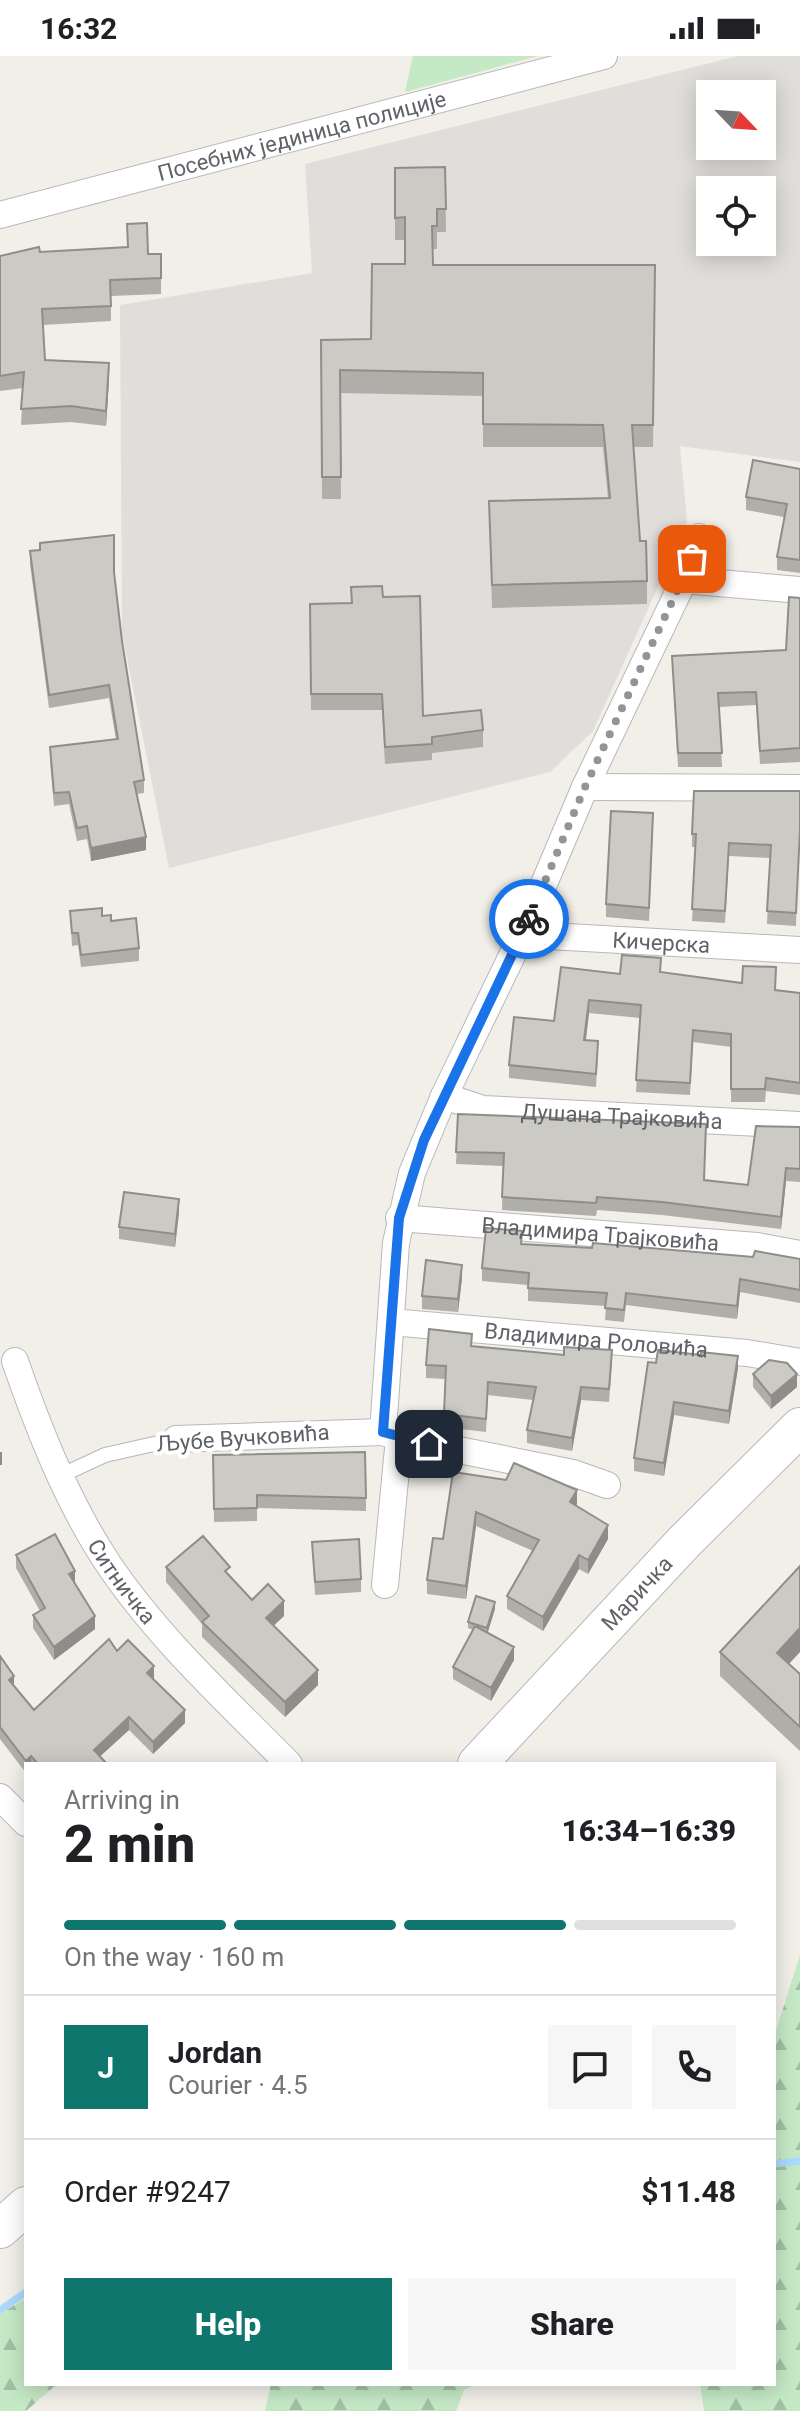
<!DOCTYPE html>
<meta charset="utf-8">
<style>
:root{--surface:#fff;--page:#f6f6f6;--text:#202124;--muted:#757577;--line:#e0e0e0;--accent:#0f766e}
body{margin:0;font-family:Roboto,sans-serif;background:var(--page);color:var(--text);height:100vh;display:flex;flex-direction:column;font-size:30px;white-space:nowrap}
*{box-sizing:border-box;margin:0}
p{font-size:26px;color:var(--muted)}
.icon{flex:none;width:44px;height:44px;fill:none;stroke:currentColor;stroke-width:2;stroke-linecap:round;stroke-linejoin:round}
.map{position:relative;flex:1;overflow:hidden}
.sheet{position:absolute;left:24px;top:1706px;width:752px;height:624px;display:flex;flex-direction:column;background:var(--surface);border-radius:0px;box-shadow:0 4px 20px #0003}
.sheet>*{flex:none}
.needle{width:52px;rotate:115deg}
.controls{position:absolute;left:696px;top:24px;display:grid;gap:16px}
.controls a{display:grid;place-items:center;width:80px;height:80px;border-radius:0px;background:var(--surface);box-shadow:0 4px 20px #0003;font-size:40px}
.pin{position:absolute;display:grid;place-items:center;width:68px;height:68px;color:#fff;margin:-34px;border-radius:16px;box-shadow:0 4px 12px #0006}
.courier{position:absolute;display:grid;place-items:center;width:80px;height:80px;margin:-40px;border:6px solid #1a73e8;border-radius:50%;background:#fff;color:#222;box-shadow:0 2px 10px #0007}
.headline em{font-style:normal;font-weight:800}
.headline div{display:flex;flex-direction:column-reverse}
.headline{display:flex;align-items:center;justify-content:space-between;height:136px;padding:0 40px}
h1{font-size:52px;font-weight:800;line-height:60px}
.bar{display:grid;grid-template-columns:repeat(4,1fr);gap:12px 8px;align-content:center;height:96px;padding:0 40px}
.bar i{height:10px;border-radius:6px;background:var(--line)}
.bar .selected{background:var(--accent)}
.bar p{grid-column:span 4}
.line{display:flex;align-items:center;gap:20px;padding:0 40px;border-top:2px solid var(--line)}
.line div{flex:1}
.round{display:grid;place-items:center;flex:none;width:84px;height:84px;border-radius:0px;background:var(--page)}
.button{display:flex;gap:16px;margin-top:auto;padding:16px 40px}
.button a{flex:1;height:92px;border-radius:0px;background:var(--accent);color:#fff;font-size:32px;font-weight:800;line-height:92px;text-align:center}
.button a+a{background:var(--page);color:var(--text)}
.status{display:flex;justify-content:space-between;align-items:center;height:56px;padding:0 40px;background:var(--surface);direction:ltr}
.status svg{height:22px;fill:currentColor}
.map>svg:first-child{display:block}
</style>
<div class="status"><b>16:32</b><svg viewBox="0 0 49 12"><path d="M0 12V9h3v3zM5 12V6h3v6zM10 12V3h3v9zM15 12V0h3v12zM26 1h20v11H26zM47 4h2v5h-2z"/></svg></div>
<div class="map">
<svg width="800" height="2355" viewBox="0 0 800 2355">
<defs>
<pattern id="forest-firs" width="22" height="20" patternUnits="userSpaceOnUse" patternTransform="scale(2)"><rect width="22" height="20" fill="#c5e8c5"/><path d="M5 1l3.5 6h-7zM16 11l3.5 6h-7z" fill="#a3c0a4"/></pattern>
</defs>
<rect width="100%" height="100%" fill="#f1efe8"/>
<path fill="#e0deda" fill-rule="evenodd" d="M738,0H800V406L680,390L687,466L593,675L550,716L169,812L122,577L120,249L312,217L305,108ZM710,38H762V90H710ZM710,134H762V186H710Z"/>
<path fill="#c5e8c5" d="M413,0H538L405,36Z"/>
<path fill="url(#forest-firs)" d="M800,1899V2355H704L700,2328H774V1981Z
M26,2242V2328H57L26,2355H0V2258Z
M271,2328H476L464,2334L456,2355H265Z"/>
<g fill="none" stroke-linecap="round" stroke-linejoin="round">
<path stroke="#aadaff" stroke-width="7" d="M774,2108L800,2105
M0,2254L26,2236"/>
<defs>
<path id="lane" d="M62,1419L105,1399L176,1383"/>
<g id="street">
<path id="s1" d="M0,159L604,0"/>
<path d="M684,524L800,534"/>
<path d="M585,731L800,732"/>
<path id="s2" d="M524,875L549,880L800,894"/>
<path id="s3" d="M444,1040L483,1053L800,1069"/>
<path id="s4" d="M399,1162L757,1190L800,1198"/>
<path id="s5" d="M391,1266L747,1297L800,1306"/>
<path id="s6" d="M15,1305C39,1374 68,1448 109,1509C159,1583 227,1645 289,1708"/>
<path d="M399,1382L573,1417L607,1429"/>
<path d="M176,1383L383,1376"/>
<path d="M385,1529L399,1382L383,1376L396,1187L412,1117L444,1040L524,875L585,731L684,524L699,481"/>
<path d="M0,1741L26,1767"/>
</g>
<g id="secondary">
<path id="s7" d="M477,1708L685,1485L800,1371"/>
<path d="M0,2173L26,2150"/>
</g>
</defs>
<use href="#lane" stroke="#b5b8bc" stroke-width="16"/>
<use href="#street" stroke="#b5b8bc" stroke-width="28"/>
<use href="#secondary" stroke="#b6babf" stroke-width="40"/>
<use href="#lane" stroke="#fff" stroke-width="14"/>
<use href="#street" stroke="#fff" stroke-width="26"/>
<use href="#secondary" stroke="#fff" stroke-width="38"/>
</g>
<path fill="#afaea9" d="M445,111L446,176H437V193H433V209H655L653,391H633L640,485L647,525V548L492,552L489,445L608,442L603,391H483V340L340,337L341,443H322L321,284L371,283L405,208V184H395V112Z
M40,196L161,198V238L111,240V265L43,269L45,304L109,323L106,370L71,366L21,369L23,332L0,335V200Z
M800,413V517L777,514V501L784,461L746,454V441Z
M40,487L114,517L122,585L144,724V737L137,738L146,794L91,805L87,783L77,785L69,748L54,750L50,704V691L116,684L109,642L49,652L30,508V495L40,494Z
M383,541L423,660L483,674V691L432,697V704L385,708L382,654H311L310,548L351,547Z
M800,542V706L760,708L756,649L719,651L722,711H678L672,600L786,594Z
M800,735L796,870L767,868L770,802L729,800L725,867L692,865L696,791H692V778Z
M653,770L649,865L606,861V848Z
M70,855L102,860L111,865L139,892V905L81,911L78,889L72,890Z
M661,916L800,937V1039L766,1035L765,1046H731V991L693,986L690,1039L636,1036L640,962L589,957L586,984L598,997L596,1031L509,1022V1009L554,965L620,918Z
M458,1058L705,1124L748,1129L800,1071V1126L786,1125L781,1173L662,1159L597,1154L596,1160L502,1154L503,1110L456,1108Z
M179,1156L175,1191L119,1183V1171Z
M522,1188L800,1203V1247L740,1236L737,1263L626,1249L624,1266L605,1264L606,1250L528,1245V1229L482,1225V1212Z
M462,1222L458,1256L422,1253V1240Z
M472,1290L612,1307L609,1346L581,1344L572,1395L527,1387V1374L533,1344L488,1339L486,1376L444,1371L445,1323L426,1322V1309Z
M656,1307L738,1312L729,1368L674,1359L664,1420L634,1415V1402Z
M753,1318L797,1331L771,1353L753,1331Z
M213,1399L366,1442V1455L257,1452V1465L214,1466Z
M453,1416L577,1448L576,1450L608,1483L588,1518L579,1513L543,1575L507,1553V1540L533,1495L476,1470L466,1543L427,1538V1524L443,1483Z
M312,1486L361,1523V1536L315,1539Z
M16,1499L75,1528L95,1573L54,1604L33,1572V1559L40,1555L16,1512Z
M166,1511L230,1520L252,1544L284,1560L274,1569L318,1629L285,1661L202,1581V1568L166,1526Z
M495,1553L487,1576L514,1604L491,1645L453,1623V1611L473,1574L468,1572V1566Z
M117,1595L154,1623H153L185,1667L153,1698L129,1674L100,1700L107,1708H26V1717L0,1683V1600L14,1631L34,1654Z
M720,1596L789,1608L800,1618V1695L720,1620Z"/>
<path fill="#8f8d8a" d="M109,307V323L106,370V355Z
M146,781V794L91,805V792Z
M589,944V957L584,997V984Z
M786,1112V1125L781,1173V1161Z
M179,1143V1156L175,1191V1178Z
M462,1209V1222L458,1256V1243Z
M740,1223V1236L737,1263V1250Z
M738,1300V1312L729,1368V1355Z
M797,1318V1331L771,1353V1340Z
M581,1331V1344L572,1395V1382Z
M674,1346V1359L664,1420V1407Z
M0,1396H2V1409H0Z
M577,1434V1448L570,1460V1446Z
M476,1456V1470L466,1543V1530Z
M608,1469V1483L588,1518V1504Z
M579,1499V1513L543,1575V1561Z
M75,1515V1528L69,1518Z
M284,1545V1560L266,1577V1562Z
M495,1546V1553L487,1579V1572Z
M95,1560V1573L54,1604V1591Z
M800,1572V1596L777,1621V1597Z
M514,1591V1604L491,1645V1632Z
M154,1610V1623L147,1630V1617Z
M318,1614V1629L285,1661V1646Z
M14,1620V1632L9,1624Z
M185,1654V1667L153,1698V1686Z
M129,1661V1674L94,1706V1694Z
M31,1700V1708H26V1705Z"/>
<path fill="#cccac5" stroke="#8f8d8a" stroke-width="2" d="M445,111L446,153H437V170H432L433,209H655L653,369H632L640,485H646L647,525L492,529L489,445L610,442L603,369L483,368V317L340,314L341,421H322L321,284L371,283L372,208H405V161L395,162V112Z
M147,167L148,198H161V222L110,224L111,250L42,253L45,304L109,307L106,355L71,350L21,353L24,316L0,320V200L39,191L40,196L128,191L127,168Z
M753,404L800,413V504L777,501L787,448L746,441Z
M114,479V516L122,585L144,724L134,726L146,781L91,792L87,770L77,772L69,736L54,737L50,691L118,683L109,629L49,639L30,495L40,494V487Z
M382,530L383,541L420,540L423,660L481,654L483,674L432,681V688L385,691L382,638H311L310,548L352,547L351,531Z
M789,541L800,542V692L760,695L756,636L718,637L722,697H678L672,600L786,594Z
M694,735H800V774L796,857L767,855L771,789L729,787L725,855L692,853L696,778H692Z
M611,755L653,757L649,852L606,848Z
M102,852V860L111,859V865L136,862L139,892L81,899L78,877H72L70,855Z
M622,899L661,902L660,916L742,927L743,910L776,911L775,934L800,937V1027L766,1022L765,1033H731V978L693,974L690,1027L636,1024L641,949L589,944L584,984L598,985L596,1018L509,1009L514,961L554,965L561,911L620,918Z
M458,1058L706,1068L704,1124L748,1129L756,1070L800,1071V1113L786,1112L781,1161L662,1146L597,1141L596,1147L502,1141L504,1097L456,1096Z
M124,1136L179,1143L175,1178L119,1171Z
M486,1172L522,1175L521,1188L592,1192L593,1187L753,1201L755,1195L800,1203V1234L740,1223L737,1250L626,1237L624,1254L605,1252L607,1237L528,1232L529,1217L482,1212Z
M426,1204L462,1209L458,1243L422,1240Z
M429,1273L472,1278L471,1290L564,1299V1291L612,1294L609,1333L581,1331L572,1382L527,1374L536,1331L488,1326L486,1363L444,1358L446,1310L426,1309Z
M658,1294L701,1299V1296L738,1300L729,1355L674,1346L664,1407L634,1402L648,1306L656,1307Z
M769,1304L787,1307L797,1318L771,1340L753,1318Z
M365,1396L366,1442L257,1439V1452L214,1453L213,1399Z
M514,1407L577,1434L570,1446L608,1469L588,1504L579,1499L543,1561L507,1540L539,1484L476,1456L466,1530L427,1524L433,1482L443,1483L453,1416L506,1424Z
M55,1478L75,1515L69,1518L95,1560L54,1591L33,1559L45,1552L16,1499Z
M203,1480L230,1511L225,1515L252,1544L268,1528L284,1545L266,1562L318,1614L285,1646L202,1566L209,1560L166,1511Z
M359,1483L361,1523L315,1526L312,1486Z
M800,1510V1572L777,1597L800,1618V1671L720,1596Z
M476,1540L495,1546L487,1572L468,1566Z
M475,1570L514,1591L491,1632L453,1611Z
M109,1583L117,1595L128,1584L154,1610L147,1617L185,1654L153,1686L129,1661L94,1694L107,1708H38L31,1700L26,1705L0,1671V1600L14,1620L9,1624L34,1654Z"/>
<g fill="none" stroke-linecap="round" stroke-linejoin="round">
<path stroke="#929495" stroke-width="8" stroke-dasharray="0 14.4" d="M529,863L585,731L692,503"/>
<path stroke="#1a73e8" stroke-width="10" d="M429,1388L383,1376L399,1162L424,1084L529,863"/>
</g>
<g text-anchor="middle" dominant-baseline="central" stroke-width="8" stroke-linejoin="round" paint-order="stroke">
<g font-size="22" fill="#5f6368" stroke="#fff">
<text stroke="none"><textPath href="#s1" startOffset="312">Посебних јединица полиције</textPath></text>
<text stroke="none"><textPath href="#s2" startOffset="138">Кичерска</textPath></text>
<text stroke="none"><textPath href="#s3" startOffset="180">Душана Трајковића</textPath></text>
<text stroke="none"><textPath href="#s4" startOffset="202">Владимира Трајковића</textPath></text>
<text stroke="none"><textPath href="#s5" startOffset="206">Владимира Роловића</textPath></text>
<text transform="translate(243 1382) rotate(-4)">Љубе Вучковића</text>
<text stroke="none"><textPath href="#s6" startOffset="246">Ситничка</textPath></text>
<text stroke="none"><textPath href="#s7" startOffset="234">Маричка</textPath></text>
</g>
</g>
</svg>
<div class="controls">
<a><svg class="needle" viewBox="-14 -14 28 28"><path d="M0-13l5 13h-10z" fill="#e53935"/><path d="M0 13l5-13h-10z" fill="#757577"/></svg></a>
<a><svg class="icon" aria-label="locate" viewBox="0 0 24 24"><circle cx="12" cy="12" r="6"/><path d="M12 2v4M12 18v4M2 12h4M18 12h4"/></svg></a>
</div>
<div class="pin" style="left:692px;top:503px;background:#ea580c"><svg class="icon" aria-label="bag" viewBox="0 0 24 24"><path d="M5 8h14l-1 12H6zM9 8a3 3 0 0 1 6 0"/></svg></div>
<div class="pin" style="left:429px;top:1388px;background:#1f2937"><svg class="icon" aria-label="home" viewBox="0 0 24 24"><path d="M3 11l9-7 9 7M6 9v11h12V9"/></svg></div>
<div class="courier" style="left:529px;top:863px"><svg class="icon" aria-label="bike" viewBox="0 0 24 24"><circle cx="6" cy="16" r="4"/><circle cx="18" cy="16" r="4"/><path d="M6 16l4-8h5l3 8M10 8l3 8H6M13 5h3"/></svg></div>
<section class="sheet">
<div class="headline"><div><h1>2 min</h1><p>Arriving in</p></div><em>16:34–16:39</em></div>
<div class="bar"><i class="selected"></i><i class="selected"></i><i class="selected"></i><i></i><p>On the way · 160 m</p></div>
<div class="line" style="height:144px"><b class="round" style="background:var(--accent);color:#fff">J</b><div><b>Jordan</b><p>Courier · 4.5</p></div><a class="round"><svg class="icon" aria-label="chat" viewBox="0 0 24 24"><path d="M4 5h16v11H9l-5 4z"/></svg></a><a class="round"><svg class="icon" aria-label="phone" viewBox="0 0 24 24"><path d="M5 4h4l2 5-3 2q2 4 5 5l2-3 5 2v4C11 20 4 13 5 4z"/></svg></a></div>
<div class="line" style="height:104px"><div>Order #9247</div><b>$11.48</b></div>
<div class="button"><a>Help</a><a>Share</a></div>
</section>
</div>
